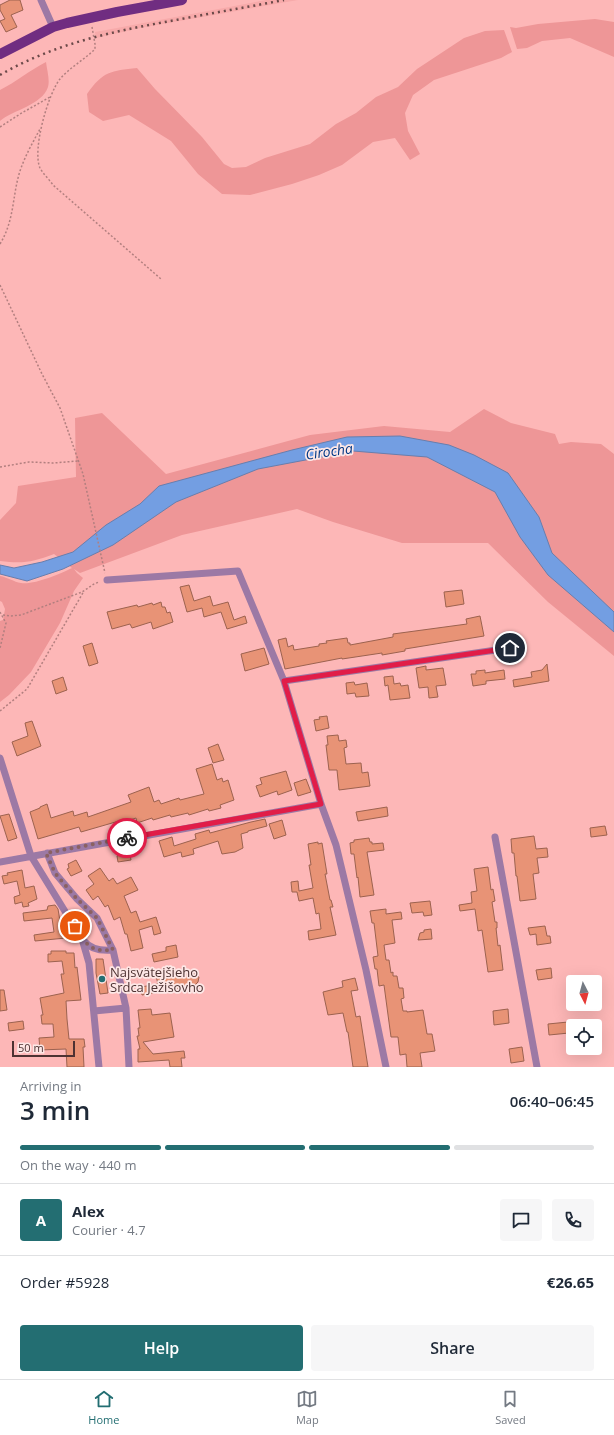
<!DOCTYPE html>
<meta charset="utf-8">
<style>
:root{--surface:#fff;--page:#f6f6f7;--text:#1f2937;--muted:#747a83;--line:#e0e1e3;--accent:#236e72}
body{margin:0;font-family:"Open Sans",sans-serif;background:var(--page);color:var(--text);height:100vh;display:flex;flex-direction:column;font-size:15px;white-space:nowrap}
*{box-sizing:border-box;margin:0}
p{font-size:13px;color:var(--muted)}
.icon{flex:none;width:22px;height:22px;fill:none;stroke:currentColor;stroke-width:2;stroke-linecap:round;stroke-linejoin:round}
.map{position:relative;height:1067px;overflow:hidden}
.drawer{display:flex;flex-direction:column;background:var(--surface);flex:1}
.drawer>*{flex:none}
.needle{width:26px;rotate:174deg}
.controls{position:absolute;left:566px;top:975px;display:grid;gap:8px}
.controls a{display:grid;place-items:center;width:36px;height:36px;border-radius:4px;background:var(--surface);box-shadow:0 4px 16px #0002;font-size:20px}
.scale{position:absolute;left:12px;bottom:10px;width:63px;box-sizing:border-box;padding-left:4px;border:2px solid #4d3232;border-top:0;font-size:11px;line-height:14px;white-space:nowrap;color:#4d3232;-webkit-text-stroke:3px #fde7e6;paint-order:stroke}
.pin{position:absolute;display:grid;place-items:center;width:34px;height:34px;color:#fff;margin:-17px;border:2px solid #fff;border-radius:50%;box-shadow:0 1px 4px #0007}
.courier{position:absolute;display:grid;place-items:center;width:40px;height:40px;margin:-20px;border:3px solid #e11d48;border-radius:50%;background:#fff;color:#222;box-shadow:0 1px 5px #0007}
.summary em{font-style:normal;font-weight:600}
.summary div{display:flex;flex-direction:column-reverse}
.summary{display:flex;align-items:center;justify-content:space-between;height:68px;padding:0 20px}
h1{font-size:26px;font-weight:600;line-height:30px}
.bar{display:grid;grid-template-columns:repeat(4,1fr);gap:6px 4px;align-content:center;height:48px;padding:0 20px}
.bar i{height:5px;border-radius:3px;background:var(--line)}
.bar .selected{background:var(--accent)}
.bar p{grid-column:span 4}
.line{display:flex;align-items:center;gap:10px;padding:0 20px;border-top:1px solid var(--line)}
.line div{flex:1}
.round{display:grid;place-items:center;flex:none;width:42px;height:42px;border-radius:4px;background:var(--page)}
.button{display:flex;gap:8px;margin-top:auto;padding:8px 20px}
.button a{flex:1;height:46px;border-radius:4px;background:var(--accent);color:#fff;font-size:16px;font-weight:600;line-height:46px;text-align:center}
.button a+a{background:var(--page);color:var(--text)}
.dock{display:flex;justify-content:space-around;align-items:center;height:56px;border-top:1px solid var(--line);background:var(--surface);font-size:11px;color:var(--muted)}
.dock a{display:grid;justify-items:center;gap:2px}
.dock .selected{color:var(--accent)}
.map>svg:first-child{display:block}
</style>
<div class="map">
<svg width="614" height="1067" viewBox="0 0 614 1067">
<rect width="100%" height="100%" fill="#fdb7b7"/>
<path fill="#f7aaaa" d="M266,0H298L140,28L96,38L95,32L106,30Z"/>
<path fill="#ee9697" d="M595,19L614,22V57L570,38L542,41L527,48L517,49L510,27L516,28L538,24Z
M504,30L512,52L501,58L434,80L413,95L405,113L408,131L420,154L410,160L395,138L373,142L342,165L319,175L292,184L250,195L222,194L198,174L171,141L129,115L103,121L89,112L87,94C103,71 111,71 137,68L155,89L202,137L224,164L232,168L246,167L265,158L310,144L336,124L356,113L376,97L398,87L417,69L464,38L485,31Z
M46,62C47,70 50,80 48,87C42,105 13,110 0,121V90C16,82 30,70 46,62Z
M484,409L511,423L555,434L559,444L571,442L601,444L614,454V656L548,602L488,543H402L333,522L297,509L182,535L80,573L74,569L77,573L83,578L74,591L60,623L31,672L9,695L0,702V621L3,620L5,609L2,602L0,601V576C7,577 14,582 21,583C34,585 60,574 72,568L54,554C33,562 23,564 0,561V520L16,503L18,486L76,477L75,418L102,413L166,474L310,435L384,426L450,432Z"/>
<path fill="#739ee2" stroke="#687ead" d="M400,436L449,445L474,455L508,473L539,517L552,553L614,612V632L548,575L520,537L495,492L427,457L353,451L258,469L176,502L113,545L63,569L27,581L0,574V565L14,568L42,562L73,552L106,525L140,504L159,486L292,450L347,437Z"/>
<path fill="#e89376" stroke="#9c624f" d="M10,0H20L23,10L11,15L17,27L6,32L0,21L5,19L0,10V5Z
M189,585L194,601L210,596L213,606L228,602L234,620L245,616L247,623L227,629L221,612L204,617L202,608L187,612L180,587Z
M462,590L464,604L446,607L444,592Z
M161,602L162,607H165L167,613L170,612L173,622L153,629L151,622L132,628L130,624L112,629L107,612L137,605L138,607L152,603L153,605Z
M480,616L484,636L405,649V651L382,655V653L342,659V658L285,669L278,640L286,638L288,647L293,645L294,650L319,646V644L327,643L326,641L347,638L348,643H350V645L393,637V634L467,624L466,619Z
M92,643L98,663L89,666L83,646Z
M264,648L269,664L245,671L241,654Z
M547,664L549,681L514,687L513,680L532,677L531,672L542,670Z
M426,666V670L443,668L446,685L436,686L438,697L429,698L428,687L419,688L416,668Z
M485,670V673L504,670L505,679L486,681V684L473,686L471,674H476V671Z
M393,676L394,684L400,683L401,686L408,685L410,698L390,700L388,685L385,686L384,677Z
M63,677L67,690L56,694L52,681Z
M354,682L355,685L367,683L369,696L356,697L355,693L347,694L346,683Z
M327,716L329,728L316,731L314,720L320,719L319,717Z
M32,721L41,746L17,756L12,742L28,736L25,723Z
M338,735L339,741L346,740L347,747L344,748L346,764L361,763L362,773L368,772L370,786L339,790L337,770H329L326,745H328L327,736Z
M218,744L224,760L213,763L208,748Z
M212,764L217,780L222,778L223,782L228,780L234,800L220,805L221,808L209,811L208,809L189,815L188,813L171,817L170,815L153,820L152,818L137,823L136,818L120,823L119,821L81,832L79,827L38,839L30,812L40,808V807L47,804L51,818L73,811L74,816L87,812L88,817L131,802L128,795L149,787L154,802L159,800L161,804L179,798L180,800L204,794L196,769Z
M286,771L292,790L278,795L277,791L260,797L256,786L262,784L260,778Z
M306,779L311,792L298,796L294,783Z
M387,807L388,816L358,821L356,812Z
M9,814L17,838L8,841L0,816Z
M265,819L267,826L248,831V832L241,834L243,848L235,852L222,854L218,841L193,849L194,854L182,857L181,852L164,857L159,841L172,837L174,846L196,839L195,834L209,830L210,833L251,822Z
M282,820L286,835L274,839L269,824Z
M605,826L607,835L591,837L590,828Z
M534,836L536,849L547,848L548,857L537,858L539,873L533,874L536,899L520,901L517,876H516L514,853H512L511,839Z
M369,838L370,842H372V844L383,843L384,850L367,852L374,895L360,897L358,877L357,878L354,854H351L350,843L354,842V840Z
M318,842V844L322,843L327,874H325L330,900H331L333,907H330L336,935L309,940L308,931L321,929L319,913L316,914L313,898L299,901L297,892H292L291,882L298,881L299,891L313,888L309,865H311L308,844Z
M129,848L131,860L118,862L117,856Z
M76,860L82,871L71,876L67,869L69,868L68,864Z
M488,867L491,890L493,889L495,901L492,902L495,922H497V928H496L498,946L500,945L503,970L488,972L482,930L478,931L475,909L460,911L459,905L472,903L471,892L477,891L474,869Z
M100,868L109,881L113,878L117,884L131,877L138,890L124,896L131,913L136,911L140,922L156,917L161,933L154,935L152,926L139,930L143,948L131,951L127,934H125L120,917L114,920L108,905L105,907L98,896L93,900L86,890L94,884L88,876Z
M22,870L25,888L34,886L37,899L28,903L29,906L23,907L22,902L15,904L14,897L20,895L17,881L4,884L2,876L8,875L7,873Z
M430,901L432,915L424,916L423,912L412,913L410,903Z
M55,905L58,909L61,927L65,926L66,938L35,941L34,935L54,932L52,918L24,921L23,913L47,910L48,906Z
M386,909V914L401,912L402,919L392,920L395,943L384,945L386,960H389L391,973L393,972V976H397L399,988H403L404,998L401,999L403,1011H407V1012L423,1010L427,1034H432L435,1051L420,1053L422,1067H407L406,1054L400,1055L398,1037H391L384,985L379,986L377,969H375L373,957L378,956L374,923H372L370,911Z
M545,926L547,936H550L551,943L537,945L536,934L530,935L528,928Z
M431,929L432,939L418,940L420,933L424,932V930Z
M176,945L178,957L154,962L152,954L166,951V947Z
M51,951H66V953H74L75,968L77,967L81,1000L66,1001L67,1019L69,1039H84L85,1047H83L84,1067H67L66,1049L40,1050L39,1038L54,1037L53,1024H42L41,1015H43L40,998L64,993L61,974H64L62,961L48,962V954H51Z
M96,959H103L108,993L100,994L96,973Z
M551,968L552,978L538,980L536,970Z
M192,973L195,974L199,977L198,982L195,985L142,995L141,987L158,984L156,976L166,974L167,978Z
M355,978L358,990L351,991L356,1017L360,1016L368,1067H353L348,1032H347L343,1013L328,1015L323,992L343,987L342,981Z
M0,990H4L7,1010L0,1011Z
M151,1009L152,1015L170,1013L174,1037L143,1042L153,1054L184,1051L185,1058H181L182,1067H170L169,1060L138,1062V1049H140L137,1036H139L138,1028H140L138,1010Z
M508,1009L509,1023L494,1025L493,1011Z
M23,1021L24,1029L9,1031L8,1023Z
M568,1022L569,1033L549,1035L548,1024Z
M522,1047L524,1061L511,1063L509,1049Z"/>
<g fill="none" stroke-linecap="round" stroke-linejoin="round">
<path stroke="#b27f7f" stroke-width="1.5" stroke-dasharray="2 2" stroke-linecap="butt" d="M92,27L95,44V49C84,60 69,68 60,79C48,94 32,150 40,168C43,174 49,179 53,185L161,279
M0,127L20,114L50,97
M0,244C15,219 12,196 20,171C25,156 33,142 40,129
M0,285L42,374L60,408L83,474L105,573
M0,467L29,462L53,463L78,461
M0,612L6,623L0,648
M3,615L10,616L21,615L82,592L94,584L99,582
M0,711L27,689L84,591"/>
<path stroke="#9c79a5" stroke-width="7" d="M41,0L53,27
M107,580L238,571L284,681L321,804L336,845L366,970L386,1067
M284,681L510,648
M0,758L31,856L82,939L89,963L99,1067
M495,837L537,1067
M47,853L55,873L77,899L97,918L113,950L126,1008L129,1067
M0,862L321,804
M84,941C91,950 102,951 113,950
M94,1011L126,1008"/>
<path stroke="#702d81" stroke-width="10" d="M0,54L53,27L67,23L117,12L182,0"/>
<path stroke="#6b4949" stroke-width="2.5" stroke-dasharray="2 4" stroke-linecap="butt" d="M0,75C55,43 115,31 176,20C212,13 248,7 284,0"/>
</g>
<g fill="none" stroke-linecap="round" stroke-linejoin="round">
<path stroke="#8b6161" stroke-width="4" stroke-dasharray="0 7.2" d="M75,926C86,945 90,952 113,950L97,918L77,899L55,873L46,853L127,838"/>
<path stroke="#e11d48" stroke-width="5" d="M127,838L321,804L284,681L510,648"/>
</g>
<circle fill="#236e72" stroke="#fde7e6" stroke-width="1.5" cx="102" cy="979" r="4"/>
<g text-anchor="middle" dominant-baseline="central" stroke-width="3.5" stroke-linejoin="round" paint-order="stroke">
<g font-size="13" fill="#4d3232" stroke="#fde7e6" text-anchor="start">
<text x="110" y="972">Najsvätejšieho<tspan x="110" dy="15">Srdca Ježišovho</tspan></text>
</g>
<g font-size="14" font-style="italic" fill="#003886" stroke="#fde7e6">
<text transform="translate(329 451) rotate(-8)">Cirocha</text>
</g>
</g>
</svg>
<div class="controls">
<a><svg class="needle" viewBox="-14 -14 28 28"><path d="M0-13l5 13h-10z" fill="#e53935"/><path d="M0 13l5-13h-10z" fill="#747a83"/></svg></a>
<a><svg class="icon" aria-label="locate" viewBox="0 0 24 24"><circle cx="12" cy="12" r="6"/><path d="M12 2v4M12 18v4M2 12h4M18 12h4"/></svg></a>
</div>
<div class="scale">50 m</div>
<div class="pin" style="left:75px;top:926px;background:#ea580c"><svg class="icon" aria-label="bag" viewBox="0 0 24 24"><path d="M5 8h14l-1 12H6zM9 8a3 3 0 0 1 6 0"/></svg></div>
<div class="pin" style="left:510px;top:648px;background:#1f2937"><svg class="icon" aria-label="home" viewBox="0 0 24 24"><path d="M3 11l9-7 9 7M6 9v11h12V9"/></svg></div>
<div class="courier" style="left:127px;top:838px"><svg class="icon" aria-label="bike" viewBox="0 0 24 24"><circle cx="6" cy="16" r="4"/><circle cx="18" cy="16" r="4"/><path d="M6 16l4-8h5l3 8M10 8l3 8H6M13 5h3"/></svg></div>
</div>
<section class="drawer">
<div class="summary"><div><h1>3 min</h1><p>Arriving in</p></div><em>06:40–06:45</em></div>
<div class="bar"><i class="selected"></i><i class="selected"></i><i class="selected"></i><i></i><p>On the way · 440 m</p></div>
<div class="line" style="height:72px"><b class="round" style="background:var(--accent);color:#fff">A</b><div><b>Alex</b><p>Courier · 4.7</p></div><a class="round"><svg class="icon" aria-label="chat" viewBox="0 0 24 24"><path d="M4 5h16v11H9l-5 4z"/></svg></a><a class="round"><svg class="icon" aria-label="phone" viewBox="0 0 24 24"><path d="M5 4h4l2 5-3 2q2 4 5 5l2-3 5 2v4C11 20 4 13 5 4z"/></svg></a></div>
<div class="line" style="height:52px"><div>Order #5928</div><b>€26.65</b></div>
<div class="button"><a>Help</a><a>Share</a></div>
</section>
<nav class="dock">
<a class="selected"><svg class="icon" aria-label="home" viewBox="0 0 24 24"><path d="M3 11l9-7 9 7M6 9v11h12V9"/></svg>Home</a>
<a><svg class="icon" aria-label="map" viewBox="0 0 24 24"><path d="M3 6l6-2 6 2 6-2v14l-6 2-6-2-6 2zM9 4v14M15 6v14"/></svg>Map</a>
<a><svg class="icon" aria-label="saved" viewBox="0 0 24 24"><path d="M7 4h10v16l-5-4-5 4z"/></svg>Saved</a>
</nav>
